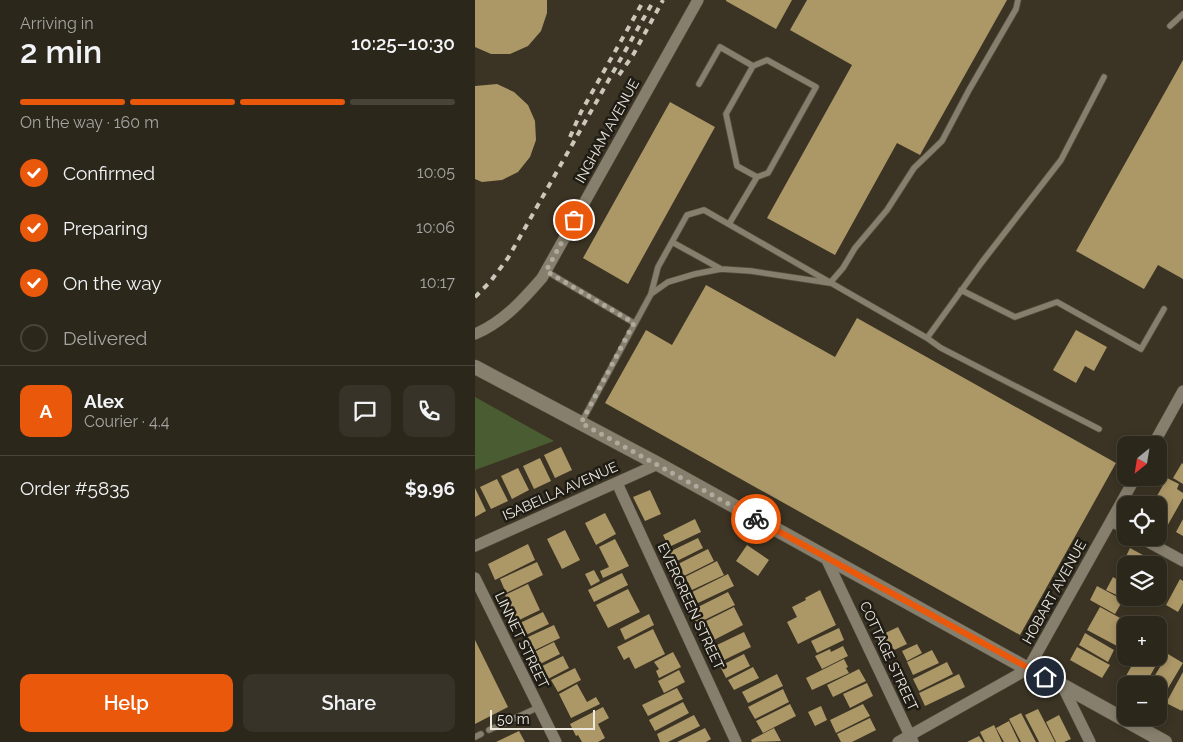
<!DOCTYPE html>
<meta charset="utf-8">
<style>
:root{--surface:#2c271b;--page:#383328;--text:#f1f3f6;--muted:#a6a5a3;--line:#48443a;--accent:#ea580c}
body{margin:0;font-family:Raleway,sans-serif;background:var(--page);color:var(--text);height:100vh;display:flex;flex-direction:column;font-size:19px;white-space:nowrap}
*{box-sizing:border-box;margin:0}
p{font-size:16px;color:var(--muted)}
.icon{flex:none;width:28px;height:28px;fill:none;stroke:currentColor;stroke-width:2;stroke-linecap:round;stroke-linejoin:round}
.map{position:relative;flex:1;overflow:hidden}
.drawer{display:flex;flex-direction:column;background:var(--surface);width:475px}
.drawer>*{flex:none}
.needle{width:32px;rotate:210deg}
.buttons{position:absolute;left:642px;top:436px;display:grid;gap:10px}
.buttons a{display:grid;place-items:center;width:50px;height:50px;border-radius:10px;background:var(--surface);box-shadow:0 2px 8px #0003,0 0 0 1px var(--line);font-size:25px}
.scale{position:absolute;left:15px;bottom:12px;width:105px;box-sizing:border-box;padding-left:5px;border:2px solid #ede9df;border-top:0;font-size:14px;line-height:18px;white-space:nowrap;color:#ede9df;-webkit-text-stroke:4px #1f1c15;paint-order:stroke}
.pin{position:absolute;display:grid;place-items:center;width:42px;height:42px;color:#fff;margin:-21px;border:2px solid #fff;border-radius:50%;box-shadow:0 1px 5px #0007}
.courier{position:absolute;display:grid;place-items:center;width:50px;height:50px;margin:-25px;border:4px solid #ea580c;border-radius:50%;background:#fff;color:#222;box-shadow:0 1px 6px #0007}
.overview em{font-style:normal;font-weight:600}
.overview div{display:flex;flex-direction:column-reverse}
.overview{display:flex;align-items:center;justify-content:space-between;height:85px;padding:0 20px}
h1{font-size:32px;font-weight:600;line-height:38px}
.bar{display:grid;grid-template-columns:repeat(4,1fr);gap:8px 5px;align-content:center;height:60px;padding:0 20px}
.bar i{height:6px;border-radius:4px;background:var(--line)}
.bar .selected{background:var(--accent)}
.bar p{grid-column:span 4}
.line{display:flex;align-items:center;gap:12px;padding:0 20px;border-top:1px solid var(--line)}
.line div{flex:1}
.round{display:grid;place-items:center;flex:none;width:52px;height:52px;border-radius:10px;background:var(--page)}
ol{padding:0 20px;list-style:none}
li{display:flex;align-items:center;gap:15px;height:55px}
li p{margin-inline-start:auto}
li .icon{padding:5px;border-radius:50%;background:var(--accent);color:#fff;stroke-width:4}
li:last-child{color:var(--muted)}
li i{width:28px;height:28px;border:2px solid var(--line);border-radius:50%}
.cta{display:flex;gap:10px;margin-top:auto;padding:10px 20px}
.cta a{flex:1;height:58px;border-radius:10px;background:var(--accent);color:#fff;font-size:20px;font-weight:600;line-height:58px;text-align:center}
.cta a+a{background:var(--page);color:var(--text)}
main{display:flex;flex:1;min-height:0}
.map>svg:first-child{display:block}
</style>
<main>
<section class="drawer">
<div class="overview"><div><h1>2 min</h1><p>Arriving in</p></div><em>10:25–10:30</em></div>
<div class="bar"><i class="selected"></i><i class="selected"></i><i class="selected"></i><i></i><p>On the way · 160 m</p></div>
<ol>
<li><svg class="icon" aria-label="check" viewBox="0 0 24 24"><path d="M5 12l5 5 9-10"/></svg>Confirmed<p>10:05</p></li>
<li><svg class="icon" aria-label="check" viewBox="0 0 24 24"><path d="M5 12l5 5 9-10"/></svg>Preparing<p>10:06</p></li>
<li><svg class="icon" aria-label="check" viewBox="0 0 24 24"><path d="M5 12l5 5 9-10"/></svg>On the way<p>10:17</p></li>
<li><i></i>Delivered</li>
</ol>
<div class="line" style="height:90px"><b class="round" style="background:var(--accent);color:#fff">A</b><div><b>Alex</b><p>Courier · 4.4</p></div><a class="round"><svg class="icon" aria-label="chat" viewBox="0 0 24 24"><path d="M4 5h16v11H9l-5 4z"/></svg></a><a class="round"><svg class="icon" aria-label="phone" viewBox="0 0 24 24"><path d="M5 4h4l2 5-3 2q2 4 5 5l2-3 5 2v4C11 20 4 13 5 4z"/></svg></a></div>
<div class="line" style="height:65px"><div>Order #5835</div><b>$9.96</b></div>
<div class="cta"><a>Help</a><a>Share</a></div>
</section>
<div class="map">
<svg width="708" height="742" viewBox="0 0 708 742">
<rect width="100%" height="100%" fill="#3b3424"/>
<path fill="#4a5c31" d="M0,397L79,441L0,470Z"/>
<path fill="#ac9767" d="M0,0H72V13L66,31L53,46L35,54H16L0,47Z
M251,0H317L301,29L251,1Z
M332,0H532L445,155L422,143L360,255L292,218L377,65L315,30Z
M708,60V279L683,265L669,289L601,251Z
M22,84L39,92L53,105L60,121L61,140L55,157L43,172L27,180L7,182L0,179V86Z
M195,102L240,127L153,284L108,258Z
M231,285L360,357L382,318L641,463L545,635L130,403L171,330L197,345Z
M601,330L632,347L619,371L610,366L601,383L578,370Z
M86,447L97,470L80,478L69,455Z
M65,458L76,481L59,489L48,466Z
M707,463L708,464V484L698,478Z
M43,468L54,490L37,499L26,476Z
M692,478L704,484L702,489L708,493V498L690,530L684,527V505H677Z
M22,479L33,501L16,509L5,487Z
M0,488L11,511L0,517Z
M175,490L186,514L170,521L158,497Z
M130,513L141,534L121,545L110,523Z
M220,519L226,532L194,547L188,535Z
M708,519V536L701,532Z
M90,530L105,560L87,569L72,539Z
M223,538L228,548L198,563L192,553Z
M140,539L154,566L128,578L125,571L134,567L124,547Z
M53,544L60,560L20,580L13,564Z
M272,545L294,560L283,576L261,561Z
M655,548L688,566L684,574V565H651V580L642,575Z
M233,549L239,561L209,576L203,564Z
M242,561L249,575L217,590L210,577Z
M62,562L68,575L31,593L25,579Z
M119,570L125,581L116,586L110,574Z
M147,573L153,585L119,602L113,590Z
M253,574L259,586L223,603L217,592Z
M638,577L651,585V598H667L663,605L631,590Z
M705,579L708,581V603L703,612L691,605Z
M53,584L65,610L42,621L30,595Z
M622,586L648,600L640,614L615,600Z
M153,589L165,612L133,628L121,605Z
M345,590L361,625L323,644L312,622L322,617L317,607L331,600L330,598Z
M253,592L260,605L221,624L215,611Z
M259,607L268,625L239,640L229,622Z
M625,607L658,625H651V634L644,647L612,630Z
M68,612L74,624L51,635L45,623Z
M174,614L179,625L150,640L145,629Z
M79,625L85,638L60,650L53,637Z
M423,627L432,644L415,652L406,635Z
M364,628L369,640L342,653L336,641Z
M178,629L190,654L160,669L154,657L149,660L142,647Z
M269,632L276,647L249,660L242,645Z
M610,633L639,650L633,662L604,645Z
M0,640L33,707L0,724Z
M79,642L85,654L65,664L59,652Z
M442,644L447,653L432,661L427,651Z
M368,646L373,656L347,669L340,656L355,649L356,652Z
M602,647L635,665L627,678L595,660Z
M457,650L464,663L438,675L432,662Z
M198,652L206,667L184,678L181,671L184,669L179,662Z
M269,654L275,666L251,678L245,666Z
M693,654L708,663L686,700L684,699V685H674Z
M88,656L94,668L71,680L65,667Z
M661,658L680,667L670,685H650L647,683Z
M369,659L373,667L371,668L374,673L337,690L331,678Z
M472,662L478,674L444,691L438,679Z
M278,667L284,678L259,690L253,680Z
M100,668L106,680L83,692L76,680Z
M384,669L391,681L358,697L352,685Z
M204,670L210,682L189,693L183,681Z
M708,672V709L707,711L691,703Z
M302,674L308,686L273,703L267,692Z
M484,674L490,687L450,706L444,693Z
M392,683L398,696L375,708L368,694Z
M102,684L112,702L121,697L125,704L96,718L84,694Z
M202,688L208,699L173,716L167,705Z
M308,689L314,702L280,719L273,707Z
M208,702L214,713L180,731L174,720Z
M315,704L321,716L288,733L281,721Z
M388,704L395,716L361,733L355,720Z
M346,706L352,720L340,726L333,712Z
M128,707L134,718L123,724L130,738L123,742H107L103,735L101,736L95,724Z
M563,709L580,742H564L550,715Z
M546,713L561,742H546L534,719Z
M219,715L225,726L193,742H185L182,734Z
M584,715L596,739L589,742H581L571,722Z
M395,718L401,730L377,742H366L362,734Z
M534,721L544,742H529L521,728Z
M519,725L527,742H510L505,732Z
M230,728L236,739L231,742H202Z
M299,728L306,741L277,742L276,740Z
M44,731L50,742H21Z
M504,736L508,742H492Z"/>
<g fill="none" stroke-linecap="round" stroke-linejoin="round">
<defs>
<path id="service" d="M695,26L708,14
M278,66L251,114L262,166L282,177
M224,84L245,47L278,66L292,60L341,87L293,173L282,177L254,224
M197,242L246,269
M71,271L159,323
M486,290L540,317L582,302L666,349L689,309
M176,294L193,282L220,274L246,269L276,271L355,283L368,268L380,248L412,210L439,168L467,141L494,90L541,9L543,0
M452,338L507,262L586,160L629,77
M106,423L176,294L183,267L212,215L229,210L452,338L466,348L624,429
M14,730L64,707
M0,737L6,734"/>
<path id="minor" d="M0,334C28,322 47,301 67,278L223,0
M678,445L708,391
M142,483L261,742
M636,521L651,529
M666,538L708,561
M0,546L183,464
M350,556L438,742
M0,578L81,742
M587,685L615,742
M423,742L553,669L660,478"/>
<path id="tertiary" d="M0,367L183,464L553,669L587,685L690,742"/>
</defs>
<use href="#service" stroke="#575143" stroke-width="7"/>
<use href="#minor" stroke="#575143" stroke-width="12"/>
<use href="#tertiary" stroke="#575143" stroke-width="15"/>
<use href="#service" stroke="#877f6d" stroke-width="5.5"/>
<use href="#minor" stroke="#877f6d" stroke-width="11"/>
<use href="#tertiary" stroke="#877f6d" stroke-width="14"/>
<path stroke="#cbc7bb" stroke-width="4" stroke-dasharray="6 6" stroke-linecap="butt" d="M144,75L158,55L188,0
M95,137L106,112L169,0
M0,297L15,282L33,258L179,0"/>
</g>
<g fill="none" stroke-linecap="round" stroke-linejoin="round">
<path stroke="#afaa9e" stroke-width="5" stroke-dasharray="0 9" d="M99,220L71,271L159,323L106,423L281,519"/>
<path stroke="#ea580c" stroke-width="6" d="M281,519L570,677"/>
</g>
<g text-anchor="middle" dominant-baseline="central" stroke-width="5" stroke-linejoin="round" paint-order="stroke">
<g font-size="14" fill="#ede9df" stroke="#1f1c15">
<text transform="translate(132 131) rotate(-61)">INGHAM AVENUE</text>
<text transform="translate(85 491) rotate(-24)">ISABELLA AVENUE</text>
<text transform="translate(579 592) rotate(-61)">HOBART AVENUE</text>
<text transform="translate(216 606) rotate(65)">EVERGREEN STREET</text>
<text transform="translate(47 640) rotate(64)">LINNET STREET</text>
<text transform="translate(414 656) rotate(65)">COTTAGE STREET</text>
</g>
</g>
</svg>
<div class="buttons">
<a><svg class="needle" viewBox="-14 -14 28 28"><path d="M0-13l5 13h-10z" fill="#e53935"/><path d="M0 13l5-13h-10z" fill="#a6a5a3"/></svg></a>
<a><svg class="icon" aria-label="locate" viewBox="0 0 24 24"><circle cx="12" cy="12" r="6"/><path d="M12 2v4M12 18v4M2 12h4M18 12h4"/></svg></a>
<a><svg class="icon" aria-label="layers" viewBox="0 0 24 24"><path d="M12 4l9 5-9 5-9-5zM3 14l9 5 9-5"/></svg></a>
<a>+</a>
<a>−</a>
</div>
<div class="scale">50 m</div>
<div class="pin" style="left:99px;top:220px;background:#ea580c"><svg class="icon" aria-label="bag" viewBox="0 0 24 24"><path d="M5 8h14l-1 12H6zM9 8a3 3 0 0 1 6 0"/></svg></div>
<div class="pin" style="left:570px;top:677px;background:#1f2937"><svg class="icon" aria-label="home" viewBox="0 0 24 24"><path d="M3 11l9-7 9 7M6 9v11h12V9"/></svg></div>
<div class="courier" style="left:281px;top:519px"><svg class="icon" aria-label="bike" viewBox="0 0 24 24"><circle cx="6" cy="16" r="4"/><circle cx="18" cy="16" r="4"/><path d="M6 16l4-8h5l3 8M10 8l3 8H6M13 5h3"/></svg></div>
</div>
</main>
